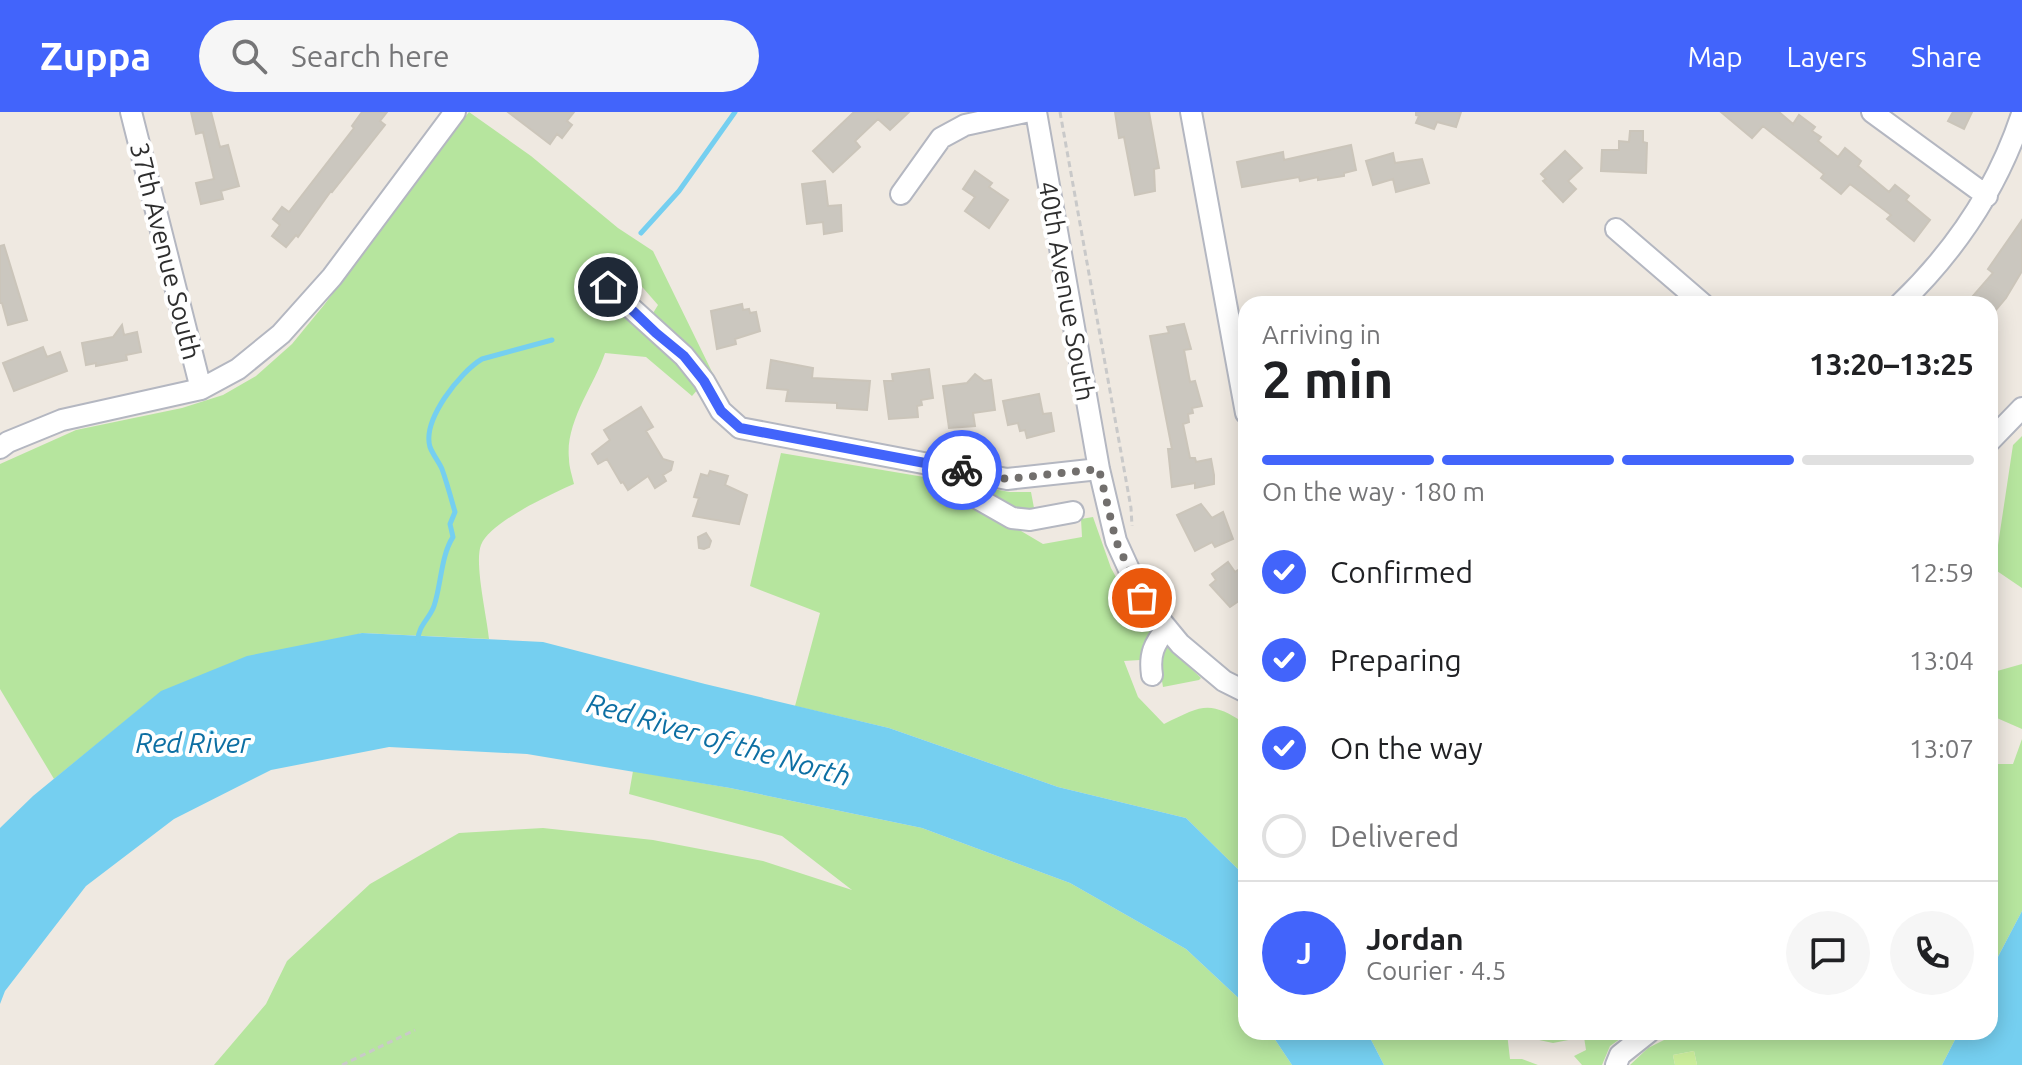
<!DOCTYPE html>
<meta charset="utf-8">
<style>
:root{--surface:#fff;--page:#f6f6f6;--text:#202124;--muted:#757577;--line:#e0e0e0;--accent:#4264fb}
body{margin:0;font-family:Ubuntu,sans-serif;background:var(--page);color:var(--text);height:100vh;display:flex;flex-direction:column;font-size:30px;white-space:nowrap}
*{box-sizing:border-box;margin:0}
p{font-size:26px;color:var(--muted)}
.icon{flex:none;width:44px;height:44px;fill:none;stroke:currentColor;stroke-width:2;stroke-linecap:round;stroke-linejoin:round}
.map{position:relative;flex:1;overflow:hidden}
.details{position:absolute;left:1238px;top:184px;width:760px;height:744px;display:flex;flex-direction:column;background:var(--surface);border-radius:24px;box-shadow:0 4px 20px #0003}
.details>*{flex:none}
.pin{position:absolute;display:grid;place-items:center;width:68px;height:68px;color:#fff;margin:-34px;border:4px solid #fff;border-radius:50%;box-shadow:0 2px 8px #0007}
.courier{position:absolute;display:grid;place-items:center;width:80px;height:80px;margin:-40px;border:6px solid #4264fb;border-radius:50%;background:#fff;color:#222;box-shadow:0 2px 10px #0007}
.head em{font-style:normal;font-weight:600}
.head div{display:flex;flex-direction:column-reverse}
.head{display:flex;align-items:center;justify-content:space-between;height:136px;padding:0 24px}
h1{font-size:52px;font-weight:600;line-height:60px}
.bar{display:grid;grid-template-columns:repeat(4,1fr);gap:12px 8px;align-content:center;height:96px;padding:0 24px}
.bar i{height:10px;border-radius:6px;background:var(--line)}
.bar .selected{background:var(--accent)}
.bar p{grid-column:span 4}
.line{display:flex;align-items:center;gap:20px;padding:0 24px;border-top:2px solid var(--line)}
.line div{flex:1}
.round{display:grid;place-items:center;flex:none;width:84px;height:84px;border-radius:42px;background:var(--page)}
ol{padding:0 24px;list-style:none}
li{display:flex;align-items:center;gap:24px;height:88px}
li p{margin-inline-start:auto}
li .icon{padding:8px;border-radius:50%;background:var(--accent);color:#fff;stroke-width:4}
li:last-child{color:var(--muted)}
li i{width:44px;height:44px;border:4px solid var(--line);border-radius:50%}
header{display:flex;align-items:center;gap:48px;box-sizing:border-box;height:112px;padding:0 40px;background:var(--accent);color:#fff}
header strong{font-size:38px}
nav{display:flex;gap:44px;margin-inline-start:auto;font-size:28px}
.search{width:560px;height:72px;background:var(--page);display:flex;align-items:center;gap:20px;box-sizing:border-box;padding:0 28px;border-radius:44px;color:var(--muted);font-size:30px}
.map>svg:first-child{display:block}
</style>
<header>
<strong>Zuppa</strong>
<div class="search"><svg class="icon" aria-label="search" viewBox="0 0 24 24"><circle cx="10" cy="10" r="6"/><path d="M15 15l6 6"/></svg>Search here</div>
<nav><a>Map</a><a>Layers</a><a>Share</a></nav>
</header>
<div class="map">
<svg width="2022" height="953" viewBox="0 0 2022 953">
<rect width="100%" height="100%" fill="#efe9e1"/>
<path fill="#b6e59e" d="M469,0L531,44L618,116L653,139L715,266L711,268L650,206L658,193L637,169L622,177L699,276L692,284L646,245L605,241C594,274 565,310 569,347C569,355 572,363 574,372C551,382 490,410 481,433C474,451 487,505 489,527L362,521L161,580L54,667L0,577V352L76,318L182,296L223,283L256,264L292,232L324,193Z
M2022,324V476L1997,459L1998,433L2013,333Z
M781,341L960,371L974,391L1043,432L1082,425L1081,407L1093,405L1111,456L1132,494L1135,493L1156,520L1146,553L1141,554L1140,548L1124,549L1138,585L1164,612C1203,593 1209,588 1246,612V765L1186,706L1058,675L889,616L795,594L820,501L750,474Z
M976,374L1010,380H1031L1034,396L1011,398Z
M1165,532L1201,566L1199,568L1163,575L1159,551Z
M2022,552V617L1990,603V561Z
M2022,627V799L1990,860V652H2013Z
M633,659L730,676L922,716L1070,771L1186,837L1246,893V920H1270L1292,953H214L266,892L287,849L370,772L459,721L543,716L653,728L763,749L852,778L782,724L629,682Z
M1367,920H1630L1610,934L1602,953H1582L1574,944L1586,938L1584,925L1553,931L1507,921L1510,947H1522L1538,953H1384Z
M1680,920H1959L1942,953H1697L1694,939L1673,943L1675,953H1630L1648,936Z"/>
<path fill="#c9ec9a" d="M1694,939L1697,953H1675L1673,943Z"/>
<path fill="#75cff0" d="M362,521L543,530L705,572L889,616L1058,675L1186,706L1246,765V893L1186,837L1070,771L922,716L730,676L527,642L389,635L271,658L174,707L86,774L5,879L0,892V716L33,684L161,579L247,544Z
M2022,799V953H1942L1959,920H1990V860Z
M1270,920H1367L1384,953H1292Z"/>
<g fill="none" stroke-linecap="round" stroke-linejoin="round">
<path stroke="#75cff0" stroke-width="5" d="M641,121L679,79L735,0
M418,528C418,514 430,506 434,494C441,474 441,443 453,425L450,412L455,400C451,386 447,371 442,357C439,350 433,343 430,335C422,308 460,260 482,247L552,228"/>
</g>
<path fill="#cbc7bf" stroke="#cbc5ba" stroke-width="2" d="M191,0H211L220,35L228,33L239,74L221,79L223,87L201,92L196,71L214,67L203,20L196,22Z
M362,0H387L380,9L385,13L332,80L331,79L298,125L296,123L286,135L272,124L280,113L273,107L282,95L289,100L354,16L352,14Z
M508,0H574L567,9L572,13L562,26L557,22L550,32Z
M854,0H909L890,18L878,7L855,29L860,35L833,60L813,39Z
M1115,0H1149L1159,56L1154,57L1155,79L1135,83L1124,25L1119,26Z
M1416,0H1461L1456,15L1437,10L1434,17L1416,11L1419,4L1416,3Z
M1721,0H1779L1793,12L1799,3L1815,15L1812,19L1821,25L1818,29L1838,45L1845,36L1861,49L1858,54L1889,80L1895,73L1909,84L1906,88L1930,108L1914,129L1887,107L1891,103L1850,72L1841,82L1821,66L1824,62L1763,14L1752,26Z
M1953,0H1972L1964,17L1948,9Z
M1630,19H1643V30L1647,31L1646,61L1601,59L1602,38H1619V29L1629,30Z
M1351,33L1356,58L1344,61V64L1318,68V65L1300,69L1299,65L1242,75L1237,50L1283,40L1284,48Z
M1565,39L1582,56L1568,69L1576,77L1563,90L1543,69L1546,67L1541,62Z
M1393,41L1395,51L1422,47L1429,71L1396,80L1393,67L1373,73L1366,49Z
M975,59L992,71L989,75L1008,88L989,116L965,99L975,85L963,77Z
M825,69L828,94L841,93L842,119L824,122L823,110L807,112L802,72Z
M2022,108V159L2006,186L1990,205V192H1966L1993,161L1988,157Z
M4,133L27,208L8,213L2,191H0V134Z
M742,192L743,198L749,197L750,201L756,200L760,219L735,227L736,232L717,237L711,199Z
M1184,212L1191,237L1184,238L1190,270L1195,269L1202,294L1192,296L1193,301L1188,302L1189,310L1183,312L1190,346H1195L1196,350L1211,347L1214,363V372L1195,376V371L1172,375L1168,337H1172L1150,224L1169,221L1167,215Z
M122,213L124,223L137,220L141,240L126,243L127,248L96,254V251L86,253L82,231L113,225Z
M43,235L47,245L60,240L67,259L14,279L3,251Z
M771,248L813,256L812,266L870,269L867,298L837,296V291L786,289L788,278L767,276Z
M929,257L933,286L921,288L922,293L917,294L918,305L889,307L884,269H893L892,262Z
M975,262L984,269L991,268L995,298L973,301L975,314L949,316L943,274L967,271Z
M1039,282L1043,302L1051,301L1054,319L1027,326L1025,318L1020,319L1018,311L1008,313L1003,289Z
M641,295L653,315L646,319L663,347L673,350L671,358L663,363L666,369L655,376L648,364L628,378L623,370L621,371L607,347L598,352L592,342L610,328L604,318Z
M710,359L728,364L725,373L747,383L739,412L693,404L699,386L694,385L701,362L708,364Z
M1201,392L1212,406L1223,400L1233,427L1215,435L1212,430L1195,439L1177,403Z
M706,421L711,429L709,435L704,437L699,436L698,425Z
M1228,450L1235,460L1241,456L1246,464V484L1230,495L1210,473L1216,468L1212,462Z"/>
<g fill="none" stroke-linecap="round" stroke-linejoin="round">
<defs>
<path id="minor" d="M131,0L201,277
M1036,0L1099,357L1116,429L1142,486L1180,532L1224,569L1246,580
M1191,0L1246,301
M1872,0L1987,84
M901,82L941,26L965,13L1025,0
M1616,117L1703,192
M608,175L684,244L704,269L721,299L740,316L1007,367L1099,357
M1900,192C1955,139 1998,75 2022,2
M1990,329L2022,296
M0,336L8,330L62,308L201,277L238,257L281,222L332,165L455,0
M969,360V375L975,385L1012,406L1030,408L1073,400
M1152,563C1149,542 1154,532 1167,516
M1616,953L1620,943L1649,920"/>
</defs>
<use href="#minor" stroke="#b4b7c1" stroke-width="24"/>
<path stroke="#c9c9c9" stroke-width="3" stroke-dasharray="6 4" stroke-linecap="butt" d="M1060,0L1131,396L1132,414
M342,953L415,918"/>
<use href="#minor" stroke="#fff" stroke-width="20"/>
</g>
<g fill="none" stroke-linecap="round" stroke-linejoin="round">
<path stroke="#726f6d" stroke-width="8" stroke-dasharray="0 14.4" d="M962,358L1007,367L1099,357L1116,429L1142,486"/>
<path stroke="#4264fb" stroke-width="10" d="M608,175L656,221L684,244L704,269L721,299L740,316L962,358"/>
</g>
<g text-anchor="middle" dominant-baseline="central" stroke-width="8" stroke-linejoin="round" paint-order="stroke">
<g font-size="26" fill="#2e2e2e" stroke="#fff">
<text transform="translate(166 139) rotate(76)">37th Avenue South</text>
<text transform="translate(1067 179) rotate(80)">40th Avenue South</text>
</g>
<g font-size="28" font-style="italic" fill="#0d6fa3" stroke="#fff">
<text transform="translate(719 627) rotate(16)">Red River of the North</text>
<text x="193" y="630">Red River</text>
</g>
</g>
</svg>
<div class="pin" style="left:1142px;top:486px;background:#ea580c"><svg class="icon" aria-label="bag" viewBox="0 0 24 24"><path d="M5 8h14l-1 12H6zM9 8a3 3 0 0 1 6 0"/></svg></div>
<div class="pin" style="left:608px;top:175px;background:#1f2937"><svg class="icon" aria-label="home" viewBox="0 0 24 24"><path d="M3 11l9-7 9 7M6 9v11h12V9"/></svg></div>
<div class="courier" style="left:962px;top:358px"><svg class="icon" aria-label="bike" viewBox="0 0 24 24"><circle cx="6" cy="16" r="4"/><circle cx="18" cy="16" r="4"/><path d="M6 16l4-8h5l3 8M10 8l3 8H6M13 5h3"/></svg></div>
<section class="details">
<div class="head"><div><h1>2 min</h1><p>Arriving in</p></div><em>13:20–13:25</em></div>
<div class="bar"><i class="selected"></i><i class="selected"></i><i class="selected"></i><i></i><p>On the way · 180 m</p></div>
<ol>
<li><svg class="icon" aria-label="check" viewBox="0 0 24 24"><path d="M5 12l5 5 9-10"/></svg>Confirmed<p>12:59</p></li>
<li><svg class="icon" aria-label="check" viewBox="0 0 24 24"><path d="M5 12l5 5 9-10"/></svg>Preparing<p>13:04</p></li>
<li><svg class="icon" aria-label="check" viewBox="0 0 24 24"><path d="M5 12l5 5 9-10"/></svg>On the way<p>13:07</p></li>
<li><i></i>Delivered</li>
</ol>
<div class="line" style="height:144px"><b class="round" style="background:var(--accent);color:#fff">J</b><div><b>Jordan</b><p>Courier · 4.5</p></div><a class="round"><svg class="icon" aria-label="chat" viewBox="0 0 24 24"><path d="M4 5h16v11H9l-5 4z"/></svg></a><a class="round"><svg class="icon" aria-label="phone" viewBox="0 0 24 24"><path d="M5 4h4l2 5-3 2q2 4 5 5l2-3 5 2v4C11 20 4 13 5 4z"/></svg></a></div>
</section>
</div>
